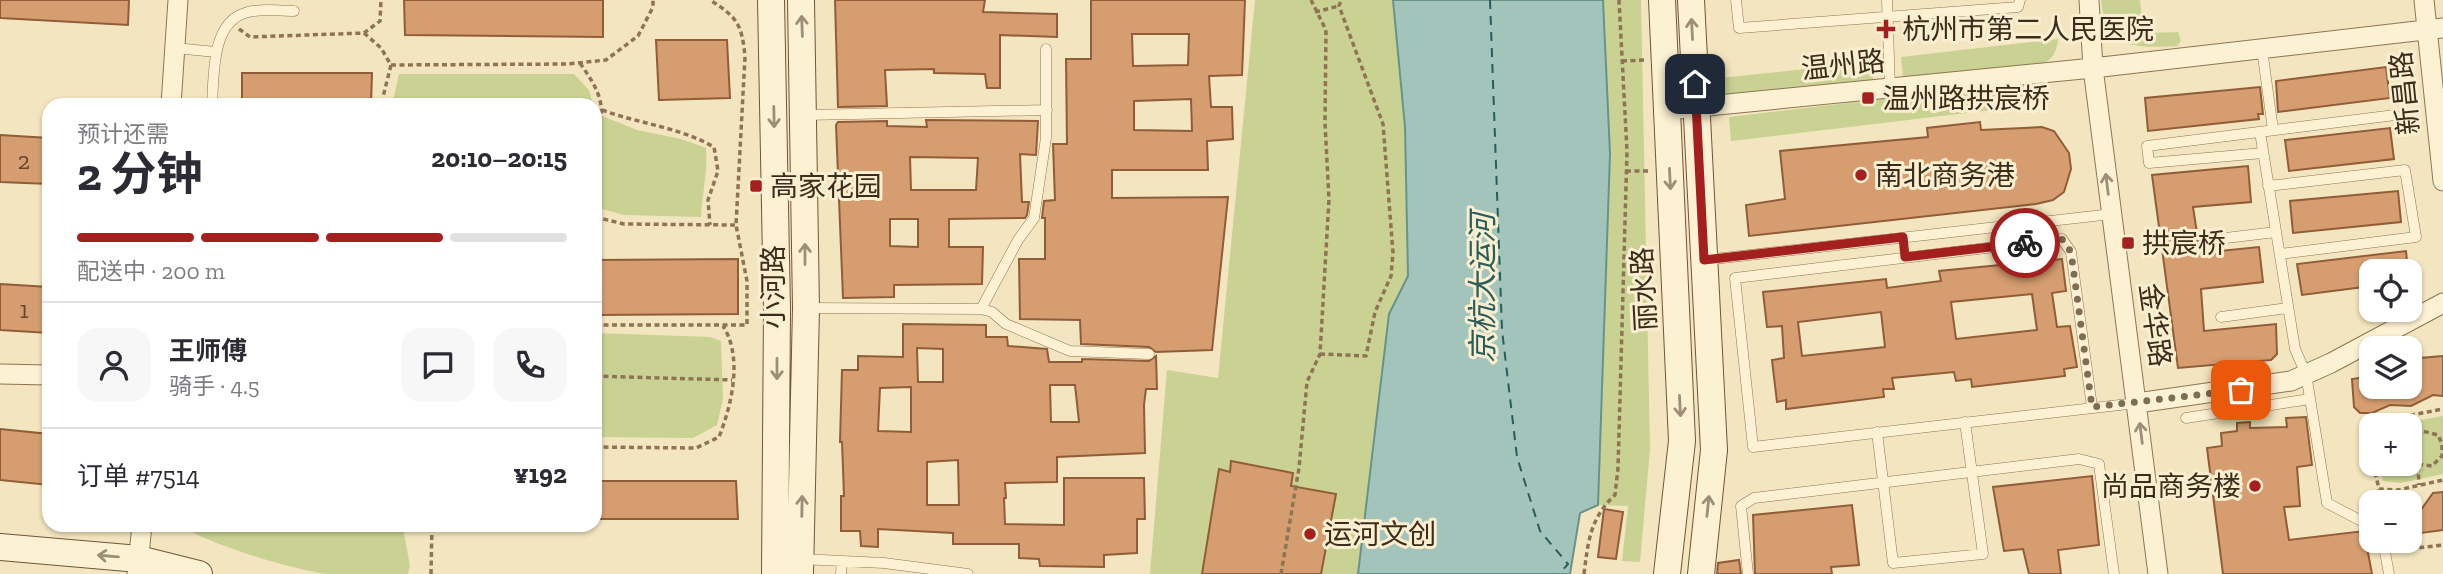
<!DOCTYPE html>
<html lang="zh">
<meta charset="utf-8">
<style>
:root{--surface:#fff;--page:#f7f7f7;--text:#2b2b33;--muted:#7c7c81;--line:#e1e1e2;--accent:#a4201e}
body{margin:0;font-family:"Zilla Slab","Noto Sans SC",serif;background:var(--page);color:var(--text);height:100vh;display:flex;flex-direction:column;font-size:26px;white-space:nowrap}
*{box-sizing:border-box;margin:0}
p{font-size:23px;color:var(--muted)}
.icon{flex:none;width:38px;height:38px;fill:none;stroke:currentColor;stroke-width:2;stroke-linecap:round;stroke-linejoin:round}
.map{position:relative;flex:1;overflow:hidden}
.sheet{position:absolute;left:42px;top:98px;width:560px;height:434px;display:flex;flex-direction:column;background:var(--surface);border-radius:21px;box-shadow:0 2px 5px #0004}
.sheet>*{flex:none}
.fabs{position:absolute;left:2359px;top:259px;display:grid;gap:14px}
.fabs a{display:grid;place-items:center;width:63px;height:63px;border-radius:14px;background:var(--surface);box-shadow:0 2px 5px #0004;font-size:35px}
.pin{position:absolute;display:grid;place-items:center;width:60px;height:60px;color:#fff;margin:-30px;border-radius:14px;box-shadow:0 4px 10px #0006}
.courier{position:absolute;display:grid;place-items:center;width:70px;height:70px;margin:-35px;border:5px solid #a4201e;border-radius:50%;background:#fff;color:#222;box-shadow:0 2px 9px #0007}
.summary em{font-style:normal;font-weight:700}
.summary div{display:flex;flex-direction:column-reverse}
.summary{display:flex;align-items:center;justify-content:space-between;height:119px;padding:0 35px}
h1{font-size:46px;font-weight:700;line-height:52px}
.bar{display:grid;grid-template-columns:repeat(4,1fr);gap:10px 7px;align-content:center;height:84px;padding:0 35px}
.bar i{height:9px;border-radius:5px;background:var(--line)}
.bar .selected{background:var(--accent)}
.bar p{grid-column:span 4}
.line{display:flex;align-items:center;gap:18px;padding:0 35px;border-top:2px solid var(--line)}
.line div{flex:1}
.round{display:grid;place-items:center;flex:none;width:74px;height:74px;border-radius:21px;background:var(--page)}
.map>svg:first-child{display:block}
</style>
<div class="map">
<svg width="2443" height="574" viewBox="0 0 2443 574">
<rect width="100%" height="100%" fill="#f3e5bf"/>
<path fill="#c9d292" d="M1255,0H1393L1405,127L1408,276L1389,314L1358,574H1150L1167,370L1218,378Z
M1603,0H1641L1650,449L1640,562L1622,561L1628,506L1598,505L1610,154Z
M2101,0H2140L2143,29L2153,33L2178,32L2181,41L2177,46C2137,48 2106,50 2101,0Z
M2058,39C2056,57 2050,61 2034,68L1903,78L1901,57Z
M1872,62L1873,80L1722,97L1720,78Z
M399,74H574L589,90L593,105H392Z
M2047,79L2050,103L1731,141L1729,117Z
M595,113L637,130L681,139L706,148C708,172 702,194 701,217L624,215L595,207Z
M595,333L710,337L721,341L723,399L717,425L693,438L595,437Z
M2443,416V474L2401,483L2383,481L2379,464H2410V425H2393Z
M181,525L403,528L410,566L408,574C382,574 354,574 328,574C298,571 203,543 181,525Z"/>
<path fill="#a3c4bb" stroke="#68938a" stroke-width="2" d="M1393,0H1603L1610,154L1598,505L1580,513L1570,574H1358L1389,314L1408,276L1405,127Z"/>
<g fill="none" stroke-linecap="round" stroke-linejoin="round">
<path stroke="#295d5b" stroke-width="2" stroke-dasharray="9 7" stroke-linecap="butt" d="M1490,0L1502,330L1517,457L1540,531L1568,564L1559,574"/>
</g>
<path fill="#d69d70" stroke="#905d38" stroke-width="2" fill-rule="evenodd" d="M0,0H129L128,25L0,18Z
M404,0H603V37L405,35Z
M835,0H985L983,12L1057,14V37L1000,35V88H987L985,74L934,73V69L885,70L887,106L838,107Z
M1091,0H1245L1242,75L1209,76L1211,107H1232L1233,139L1207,141L1208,170H1112V198L1228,197L1212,350L1156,352L1149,347L1081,344L1080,320L1020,319L1019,259H1045V218H1042L1044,201L1055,200L1053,144H1067L1066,59H1091ZM1132,34H1189L1188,65L1133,66ZM1191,99L1192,131L1134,130V101Z
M656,40H727L730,98L659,100Z
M2386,67L2390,98L2278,112L2276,81Z
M242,73H372L371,105H242Z
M2260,87L2263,114H2258L2259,119L2148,131L2145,98Z
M926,120L1038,121L1036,155L1020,154L1022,202H1029L1027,215L1025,218L949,219V247H983L982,284L894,285V297L843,298L836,125L838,122L887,121V126L927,127ZM910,157L978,158L976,190H911ZM890,219H918V247L890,246Z
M1980,122L1981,130L2042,127L2054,131L2069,153L2071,169L2064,192L2053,200L2036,204L1749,236L1746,205L1785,199L1780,151L1928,137L1927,128Z
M2390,128L2394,159L2289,171L2285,140Z
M0,135L49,138V184L0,182Z
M2248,166L2251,202L2193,207L2200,253L2259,247L2263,282L2201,289L2204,331L2276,324L2277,354L2271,360L2178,368L2152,175Z
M2398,191L2401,222L2293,233L2290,201Z
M2406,251L2408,271H2371V286L2302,295L2297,264Z
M738,259V314L595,315V260Z
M2062,259L2066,291L2052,293L2057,327L2070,326L2077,367L2064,369L2065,376L1972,387L1971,379L1956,381L1954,372L1892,378L1894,389H1883L1884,397L1786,409V400L1777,402L1772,360L1784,358L1782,326L1767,327L1763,292L1886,279L1887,288L1941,281L1939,271ZM2032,294L2037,330L1956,339L1951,302ZM1881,312L1885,347L1802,356L1798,322Z
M0,284L49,287V333L0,330Z
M903,324L986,325V337H1007L1008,346L1047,349L1049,362H1082V359L1149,361L1156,356L1157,389H1146L1144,405L1145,453L1057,457V482L1005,483L1006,498H1004L1005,524L1064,525V478H1144L1145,519H1137V553L1104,555V567L1040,566L1039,559L1019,558V544H953V533L878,529V547L861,546L860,531H841V496H844L842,442H840L842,370H858V356L903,357ZM917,348L943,349V382H918ZM1050,385H1075L1079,422H1051ZM911,387V432L878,431L880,388ZM958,460L959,505H927V462Z
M2443,356V396L2433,395L2411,406L2390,405L2372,413H2360L2354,407L2352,379L2371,376V387H2410V365L2421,364L2420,358Z
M2306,417L2312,465L2297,467L2300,506L2284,507L2289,540L2364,531L2372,574H2223L2207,448L2222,446L2221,433L2237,431V423L2250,422V428L2287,427L2286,418Z
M0,429L49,434V485L0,480Z
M1231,461L1293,473L1291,486L1336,494L1321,574H1202L1219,469L1230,472Z
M2092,476L2099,545L2058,550L2061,574H2029L2023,549L2004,551L1993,487Z
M595,481H736L738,519H595Z
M2443,492V530L2421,533L2418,514L2433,493Z
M1852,505L1859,565L1831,567L1832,574H1755L1753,515Z
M1604,509L1623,512L1616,559L1598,557Z
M1739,560L1741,574H1717L1718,563Z"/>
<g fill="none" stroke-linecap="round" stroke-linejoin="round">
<defs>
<path id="lane" d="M1736,0L1739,28L2018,7L2020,0
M1887,0L1890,88
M175,48L216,52
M2262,49L2273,130
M212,105C214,77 211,23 245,13C258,8 279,11 294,11
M806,115L1047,110
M2260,132L2295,349L2306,374L2327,503L2371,526
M2263,153L2149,163L2147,146L2395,115
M2268,186L2405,170L2416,237L2280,254
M2209,240L2276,232
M1705,260L2112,214
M806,308L981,309L992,312L1006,324L1070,351L1149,354
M981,309L1018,240L1034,218L1046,138V49
M2221,317L2288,308
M2092,407L2071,252L2062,239L1735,278L1753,447L2137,403
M2186,418L2310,399
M1877,432L1893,563L1983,554L1965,422
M2383,541L2389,574
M801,559L884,563L968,574
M841,574L842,561
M1748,574L1741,506L1754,498L2079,459L2099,464L2114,574"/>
<path id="street" d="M2089,0L2093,68L2158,574
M2424,0L2443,181
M171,105L178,0
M1667,110L2093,68L2443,28
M0,374L49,375
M2137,403L2291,381L2331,363L2443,303
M137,574L142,525"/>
<path id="secondary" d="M771,0L777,310L775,574
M1662,0L1682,441L1667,574
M1691,0L1714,450L1701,574
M0,547L139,559L199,574
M800,574L806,308L801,0"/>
</defs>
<use href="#lane" stroke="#8e7455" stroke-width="11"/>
<use href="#street" stroke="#8e7455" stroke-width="21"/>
<use href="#secondary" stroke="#705538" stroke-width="28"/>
<path stroke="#8e7455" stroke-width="3.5" stroke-dasharray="5 3.5" stroke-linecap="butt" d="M1315,12L1339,6
M239,29L250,37L364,33L380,21L381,0
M364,33L381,48L391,65L381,105
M1622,61L1645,60
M580,63C595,85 610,106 595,132
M391,65L567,64L606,60L638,36L653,7V0
M602,110C640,124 679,127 714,147L718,171L708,200L710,225
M1626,171H1648
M595,217L624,224L735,225
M595,325H747V281L736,225L745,57C742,24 737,17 710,0
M1320,354L1366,356L1375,312L1391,276L1393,253L1383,124L1339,6L1341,0
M595,376L732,380
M2410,435L2415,429L2438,435L2442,444V456L2432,466L2410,463
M595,447L696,448L719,437C732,404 743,357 723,326
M2371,458L2367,440L2370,423L2443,409
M2373,464L2379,489L2398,490L2443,480
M2418,466L2419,485
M2398,490L2399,502
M2404,541L2417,548L2443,545
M431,574L432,525
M1281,574L1299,468L1307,382L1320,354L1329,199L1325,123L1326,30L1311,0
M1584,574C1588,542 1590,518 1615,495L1618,468L1627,151L1619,0"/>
<use href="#lane" stroke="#fdf1d3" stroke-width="10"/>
<use href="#street" stroke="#fdf1d3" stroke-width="19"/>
<use href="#secondary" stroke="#fdf1d3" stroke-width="26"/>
</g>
<defs><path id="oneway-shaft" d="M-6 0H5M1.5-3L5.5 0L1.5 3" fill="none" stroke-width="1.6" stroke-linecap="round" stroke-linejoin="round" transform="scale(1.75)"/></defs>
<g stroke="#9c8e77">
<use href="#oneway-shaft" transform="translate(802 26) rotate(-92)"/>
<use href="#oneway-shaft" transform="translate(1692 29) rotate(-93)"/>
<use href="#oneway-shaft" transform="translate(774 117) rotate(89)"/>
<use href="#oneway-shaft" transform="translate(1670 179) rotate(87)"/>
<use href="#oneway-shaft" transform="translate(2107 184) rotate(-97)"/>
<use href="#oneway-shaft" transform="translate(805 254) rotate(-90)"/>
<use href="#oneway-shaft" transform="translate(777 369) rotate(90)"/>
<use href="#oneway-shaft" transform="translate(1680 406) rotate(87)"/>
<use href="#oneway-shaft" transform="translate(2141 433) rotate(-97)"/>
<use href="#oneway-shaft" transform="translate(802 506) rotate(-89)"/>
<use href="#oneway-shaft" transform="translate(1708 506) rotate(-84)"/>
<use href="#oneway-shaft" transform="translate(108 556) rotate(-175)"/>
</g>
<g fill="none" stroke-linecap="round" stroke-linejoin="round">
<path stroke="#7c6d54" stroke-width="7" stroke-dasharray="0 12.6" d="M2025,243L2062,239L2071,252L2092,407L2241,390"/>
<path stroke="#a4201e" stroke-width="9" d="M1695,84L1704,260L1903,237L1905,257L2025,243"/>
</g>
<g fill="#a4201e" stroke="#f9eed0" stroke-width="2.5">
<path d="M1882.5 18.5h7v7h7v7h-7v7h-7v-7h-7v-7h7z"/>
<rect x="1861" y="91" width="14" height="14" rx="3.5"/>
<circle cx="1861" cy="175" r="7"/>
<rect x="749" y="179" width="14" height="14" rx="3.5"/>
<rect x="2121" y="236" width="14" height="14" rx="3.5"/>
<circle cx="2255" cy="486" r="7"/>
<circle cx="1310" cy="534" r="7"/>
</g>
<g text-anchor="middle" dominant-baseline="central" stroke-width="6" stroke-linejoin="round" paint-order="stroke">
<g font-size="24" fill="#624830">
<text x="24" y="160">2</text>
<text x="24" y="309">1</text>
</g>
<g font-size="28" fill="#3c2c1b" stroke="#f9eed0" text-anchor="start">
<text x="1902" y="29">杭州市第二人民医院</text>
<text x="1882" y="98">温州路拱宸桥</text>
<text x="1875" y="175">南北商务港</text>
<text x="770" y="186">高家花园</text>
<text x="2142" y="243">拱宸桥</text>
<text x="2241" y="486" text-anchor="end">尚品商务楼</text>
<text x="1324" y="534">运河文创</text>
</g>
<g font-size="28" fill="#3c2c1b" stroke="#f9eed0">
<text transform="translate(1843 65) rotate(-6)">温州路</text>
<text transform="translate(2405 93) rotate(-96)">新昌路</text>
<text transform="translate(773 287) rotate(-90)">小河路</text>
<text transform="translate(1644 289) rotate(-93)">丽水路</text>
<text transform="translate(2155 325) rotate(82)">金华路</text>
</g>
<g font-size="30" font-style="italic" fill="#295d5b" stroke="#f9eed0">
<text transform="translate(1483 288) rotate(-90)">京杭大运河</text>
</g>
</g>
</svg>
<div class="fabs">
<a><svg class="icon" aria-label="locate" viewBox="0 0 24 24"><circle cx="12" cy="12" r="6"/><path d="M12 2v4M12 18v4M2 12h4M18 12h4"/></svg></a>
<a><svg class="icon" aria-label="layers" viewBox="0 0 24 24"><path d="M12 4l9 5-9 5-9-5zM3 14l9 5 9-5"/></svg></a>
<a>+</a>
<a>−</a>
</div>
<div class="pin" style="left:2241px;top:390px;background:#ea580c"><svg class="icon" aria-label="bag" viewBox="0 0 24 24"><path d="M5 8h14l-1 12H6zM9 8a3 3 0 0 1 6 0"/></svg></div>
<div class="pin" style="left:1695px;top:84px;background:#1f2937"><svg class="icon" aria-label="home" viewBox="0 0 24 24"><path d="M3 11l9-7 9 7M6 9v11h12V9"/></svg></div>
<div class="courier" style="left:2025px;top:243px"><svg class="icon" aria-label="bike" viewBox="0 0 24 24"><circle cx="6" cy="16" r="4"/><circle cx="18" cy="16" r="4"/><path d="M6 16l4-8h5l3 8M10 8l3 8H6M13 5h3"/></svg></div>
<section class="sheet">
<div class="summary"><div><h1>2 分钟</h1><p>预计还需</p></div><em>20:10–20:15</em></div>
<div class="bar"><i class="selected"></i><i class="selected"></i><i class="selected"></i><i></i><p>配送中 · 200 m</p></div>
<div class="line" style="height:126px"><a class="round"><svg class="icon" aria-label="person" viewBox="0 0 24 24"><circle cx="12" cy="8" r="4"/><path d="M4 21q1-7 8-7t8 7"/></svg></a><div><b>王师傅</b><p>骑手 · 4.5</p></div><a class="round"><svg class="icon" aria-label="chat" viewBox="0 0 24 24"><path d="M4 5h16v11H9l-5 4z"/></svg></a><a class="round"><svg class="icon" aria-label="phone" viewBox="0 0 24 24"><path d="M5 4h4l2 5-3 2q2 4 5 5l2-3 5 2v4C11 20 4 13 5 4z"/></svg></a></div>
<div class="line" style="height:91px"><div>订单 #7514</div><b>¥192</b></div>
</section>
</div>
